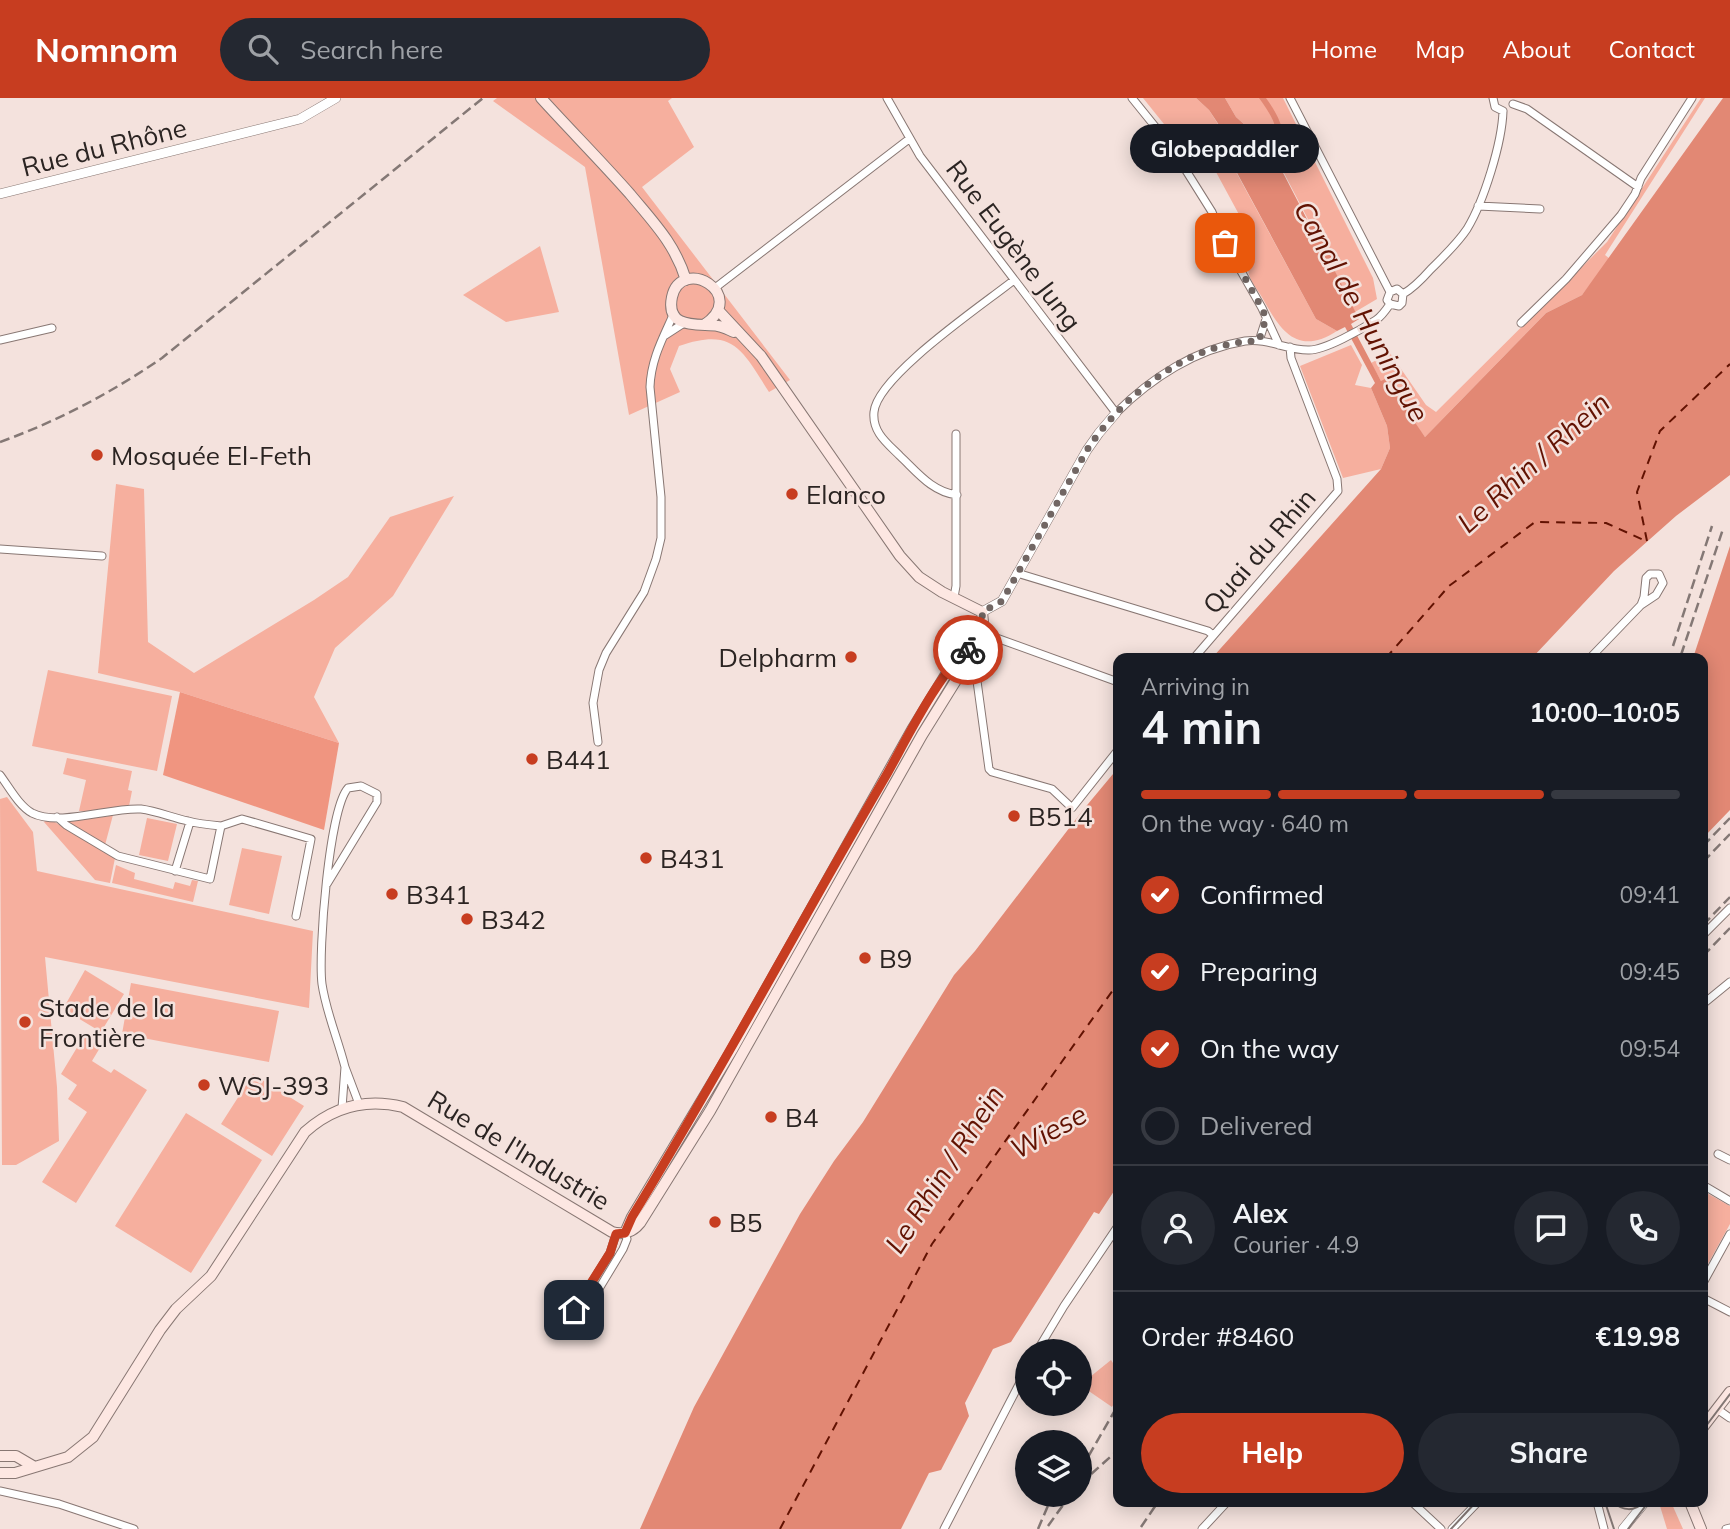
<!DOCTYPE html>
<meta charset="utf-8">
<style>
:root{--surface:#171b24;--page:#242831;--text:#f1f3f6;--muted:#9ea1a6;--line:#363941;--accent:#c73d20}
body{margin:0;font-family:Mulish,sans-serif;background:var(--page);color:var(--text);height:100vh;display:flex;flex-direction:column;font-size:26px;white-space:nowrap}
*{box-sizing:border-box;margin:0}
p{font-size:23px;color:var(--muted)}
.icon{flex:none;width:38px;height:38px;fill:none;stroke:currentColor;stroke-width:2;stroke-linecap:round;stroke-linejoin:round}
.map{position:relative;flex:1;overflow:hidden}
.details{position:absolute;left:1113px;top:555px;width:595px;height:854px;display:flex;flex-direction:column;background:var(--surface);border-radius:14px;box-shadow:0 4px 18px #0003}
.details>*{flex:none}
.fabs{position:absolute;left:1015px;top:1241px;display:grid;gap:14px}
.fabs a{display:grid;place-items:center;width:77px;height:77px;border-radius:50%;background:var(--surface);box-shadow:0 4px 18px #0003;font-size:35px}
.pin{position:absolute;display:grid;place-items:center;width:60px;height:60px;color:#fff;margin:-30px;border-radius:14px;box-shadow:0 4px 10px #0006}
.courier{position:absolute;display:grid;place-items:center;width:70px;height:70px;margin:-35px;border:5px solid #c73d20;border-radius:50%;background:#fff;color:#222;box-shadow:0 2px 9px #0007}
.bubble{position:absolute;height:49px;border-radius:24px;background:var(--surface);box-shadow:0 4px 18px #0003;font-size:23px;font-weight:700;line-height:49px;text-align:center}
.overview em{font-style:normal;font-weight:700}
.overview div{display:flex;flex-direction:column-reverse}
.overview{display:flex;align-items:center;justify-content:space-between;height:119px;padding:0 28px}
h1{font-size:46px;font-weight:700;line-height:52px}
.bar{display:grid;grid-template-columns:repeat(4,1fr);gap:10px 7px;align-content:center;height:84px;padding:0 28px}
.bar i{height:9px;border-radius:5px;background:var(--line)}
.bar .current{background:var(--accent)}
.bar p{grid-column:span 4}
.line{display:flex;align-items:center;gap:18px;padding:0 28px;border-top:2px solid var(--line)}
.line div{flex:1}
.round{display:grid;place-items:center;flex:none;width:74px;height:74px;border-radius:37px;background:var(--page)}
ol{padding:0 28px;list-style:none}
li{display:flex;align-items:center;gap:21px;height:77px}
li p{margin-inline-start:auto}
li .icon{padding:7px;border-radius:50%;background:var(--accent);color:#fff;stroke-width:4}
li:last-child{color:var(--muted)}
li i{width:38px;height:38px;border:4px solid var(--line);border-radius:50%}
.primary-button{display:flex;gap:14px;margin-top:auto;padding:14px 28px}
.primary-button a{flex:1;height:80px;border-radius:42px;background:var(--accent);color:#fff;font-size:28px;font-weight:700;line-height:80px;text-align:center}
.primary-button a+a{background:var(--page);color:var(--text)}
header{display:flex;align-items:center;gap:42px;box-sizing:border-box;height:98px;padding:0 35px;background:var(--accent);color:#fff}
header strong{font-size:33px}
nav{display:flex;gap:38px;margin-inline-start:auto;font-size:24px}
.search{width:490px;height:63px;background:var(--page);display:flex;align-items:center;gap:18px;box-sizing:border-box;padding:0 24px;border-radius:38px;color:var(--muted);font-size:26px}
.map>svg:first-child{display:block}
</style>
<header>
<strong>Nomnom</strong>
<div class="search"><svg class="icon" aria-label="search" viewBox="0 0 24 24"><circle cx="10" cy="10" r="6"/><path d="M15 15l6 6"/></svg>Search here</div>
<nav><a>Home</a><a>Map</a><a>About</a><a>Contact</a></nav>
</header>
<div class="map">
<svg width="1730" height="1431" viewBox="0 0 1730 1431">
<rect width="100%" height="100%" fill="#f4e2dd"/>
<path fill="#f6af9e" d="M497,0H672L668,3L694,49L642,89L790,282L769,294C742,252 734,229 679,248L670,271L680,294L629,317L585,69L493,3Z
M1143,0H1196L1209,12L1230,45L1223,50L1316,221L1337,233C1298,258 1281,234 1263,201C1258,192 1249,182 1248,172C1246,164 1253,154 1255,146L1210,63L1207,61L1193,71L1172,36Z
M1225,0H1283L1373,180L1377,201L1355,214L1335,173L1340,169L1315,122L1310,125L1259,27L1246,28L1236,19Z
M1701,0H1705L1605,157L1610,161L1582,197L1546,215L1425,339L1381,283L1371,265L1390,255L1426,307L1436,314L1607,144Z
M540,148L559,214L506,224L463,197Z
M1351,247L1362,267L1355,287L1371,290L1387,328L1390,350L1381,371L1343,380L1300,268Z
M116,386L144,391L148,544L194,575L314,502L348,479L390,419L454,398L393,498L335,550L314,599L339,645L180,594L98,575Z
M48,572L172,598L157,673L32,648Z
M67,660L132,673L128,692L132,693L129,708C112,708 97,714 79,713L86,682L63,676Z
M7,699L33,734L37,773L313,833L309,910L45,859L57,989L59,1043L16,1067H2L0,701Z
M113,717L105,747L68,724C76,718 99,721 113,717Z
M48,720L115,760L110,785L95,782L44,724Z
M147,720L177,726L168,763L139,757Z
M242,750L282,758L269,816L229,807Z
M116,767L135,775L134,781L173,791L175,784L190,788L192,782L198,783L193,804L112,785Z
M85,872L124,896L101,934L63,911Z
M131,885L279,913L269,964L122,936Z
M84,938L101,948L92,963L111,975L114,971L147,992L76,1105L42,1084L87,1014L68,1001L77,987L61,976Z
M253,976L304,1008L272,1058L221,1026Z
M186,1015L262,1062L191,1175L115,1128Z
M1703,1093L1730,1108V1126L1704,1173Z
M1111,1262C1121,1276 1122,1294 1112,1309L1080,1287Z
M1663,1404H1671L1683,1431H1667L1660,1408Z"/>
<path fill="#f09580" d="M180,594L339,645L324,732L163,677Z"/>
<path fill="#e28874" d="M1196,0H1225L1236,19L1246,28L1227,39L1209,12Z
M1259,0H1266C1282,22 1289,40 1279,67L1309,125L1315,122L1340,170L1335,173L1359,221L1351,226L1381,283L1385,281L1425,339L1546,215L1582,197L1723,0H1730V377L1676,418L1614,473L1532,560H1212L1381,371L1390,350L1387,328L1371,290L1375,285L1345,229L1337,233L1316,221L1223,49L1230,45L1228,43L1234,40L1236,42L1243,36L1245,38L1263,28L1261,32L1274,54C1281,31 1272,18 1259,0Z
M1730,448V712L1703,740V560H1693Z
M1118,670V1087L1099,1116L1094,1114L1011,1244L993,1251L965,1305L969,1318L941,1372L929,1375L901,1431H640L694,1309L800,1116L834,1063L863,1024L954,877L975,853L1083,712Z"/>
<path fill="#f4e2dd" d="M1620,1404H1657L1658,1408L1641,1431H1626Z"/>
<g fill="none" stroke-linecap="round" stroke-linejoin="round">
<path stroke="#e28874" stroke-width="9" d="M1228,24L1243,52"/>
<path stroke="#621202" stroke-width="2" stroke-dasharray="9 7" stroke-linecap="butt" d="M1647,443L1637,394L1660,333L1730,266
M1386,560L1449,488L1535,424L1606,425L1648,444
M780,1431L932,1146L1118,885"/>
<defs>
<path id="minor" d="M887,0L920,58L1116,315C1151,280 1196,251 1245,243C1267,240 1287,252 1308,252C1324,253 1362,231 1376,222C1382,218 1386,212 1390,206
M1132,0L1170,47L1212,114L1225,145L1262,210L1279,247
M1290,0L1390,194
M1493,0L1495,9L1503,13
M1513,6L1527,11L1638,89
M1478,108L1540,111
M715,190L909,41
M1390,206L1399,208L1402,205L1403,196C1414,190 1423,180 1431,171C1444,158 1457,146 1467,131C1484,103 1502,45 1503,13
M1390,206L1387,202L1390,194L1397,191L1403,196
M1521,225L1566,181L1621,117L1635,96L1641,80L1692,0
M664,238L684,225
M0,242L52,230
M1259,243L1266,221
M957,397C932,394 917,374 900,358C887,345 872,334 874,314C877,278 984,206 1014,182
M0,451L102,458
M1017,475L1208,533L1213,537
M954,499L956,488V336
M980,534L1118,584
M968,553L974,561L989,671L992,674L1052,691L1072,710L1118,652
M1194,560L1338,393L1337,381L1291,260L1290,249
M1590,560L1641,507L1656,497L1663,485L1659,476H1650L1646,480L1644,499L1641,507
M598,644L593,605L599,572L606,555L644,494L656,461L661,440V399L650,289C651,261 663,240 674,215
M0,677C9,689 19,708 32,715C60,729 110,709 141,711C157,713 173,720 188,723C199,726 210,727 221,728L210,781L118,758L66,727L57,719
M221,728L242,721L311,741L296,818
M175,773L190,724
M327,786L377,704V696L361,688L348,690C329,711 318,854 322,886C326,914 338,941 345,969
M1703,837L1730,810
M1703,906L1730,884
M342,1010L345,969L359,1006
M1718,1056L1730,1062
M1703,1087L1730,1103
M616,1136L610,1155L563,1231L571,1237L623,1151L627,1141L625,1135
M1703,1185L1730,1136
M1703,1200L1730,1214
M1037,1253L1064,1208L1118,1128
M1717,1311L1730,1320
M0,1393L59,1406L134,1431
M1412,1404L1441,1431
M1597,1404L1604,1431
M944,1431L1027,1271
M1202,1431L1227,1404
M1452,1431L1478,1404
M1726,1431L1730,1430"/>
<path id="tertiary" d="M0,96L300,21L336,0
M982,514L1002,503L1087,352L1099,335L1116,315
M1623,1431L1645,1404"/>
<path id="secondary" d="M541,0C570,32 601,63 630,96C654,125 675,146 686,182
M704,227C750,196 681,157 672,199C665,233 701,225 718,228C724,229 729,232 734,234
M625,1135L632,1119L732,952L912,632L953,565L968,553
M1703,1329L1730,1294
M0,1358H16L33,1368
M0,1375H15L68,1359L93,1339L160,1232L176,1211L211,1178L305,1034C333,1009 366,1000 403,1009L612,1134C623,1137 633,1134 640,1125L710,1013L922,637L963,571L968,553L980,534L983,524L982,514L942,494L919,479L900,458L761,258L718,212
M1690,1404L1701,1431"/>
</defs>
<use href="#minor" stroke="#887773" stroke-width="9"/>
<use href="#tertiary" stroke="#887773" stroke-width="10"/>
<use href="#secondary" stroke="#887773" stroke-width="12"/>
<use href="#minor" stroke="#fff" stroke-width="7"/>
<use href="#tertiary" stroke="#fff" stroke-width="9"/>
<use href="#secondary" stroke="#fde7e2" stroke-width="10"/>
<path stroke="#847875" stroke-width="2" d="M1703,1332L1730,1296
M1605,1404L1614,1431
M1613,1404C1623,1413 1634,1414 1644,1404
M1451,1431L1476,1404
M1628,1431L1647,1406"/>
<path stroke="#847875" stroke-width="2.5" stroke-dasharray="10 5" stroke-linecap="butt" d="M0,344C58,323 111,295 162,260L483,0
M1673,548L1712,428
M1681,557L1723,431
M1703,748L1730,720
M1703,764L1730,736
M1703,827L1730,799
M1703,858L1730,830
M1080,1349L1082,1345
M1081,1371L1118,1307
M1080,1386L1118,1352
M1048,1428L1071,1396
M1141,1429L1158,1404
M1038,1431L1053,1396"/>
</g>
<g fill="none" stroke-linecap="round" stroke-linejoin="round">
<path stroke="#716663" stroke-width="7" stroke-dasharray="0 12.6" d="M968,552C976,539 984,530 982,514L1002,503L1087,352C1123,297 1190,243 1259,243L1266,220L1262,210L1225,145"/>
<path stroke="#c73d20" stroke-width="9" d="M574,1212L610,1155L616,1136L625,1135L632,1119C721,973 801,823 887,676C905,644 941,571 968,552"/>
</g>
<g fill="#c73d20" stroke="#f4e2dd" stroke-width="2.5">
<circle cx="97" cy="357" r="7"/>
<circle cx="792" cy="396" r="7"/>
<circle cx="851" cy="559" r="7"/>
<circle cx="532" cy="661" r="7"/>
<circle cx="1014" cy="718" r="7"/>
<circle cx="646" cy="760" r="7"/>
<circle cx="392" cy="796" r="7"/>
<circle cx="467" cy="821" r="7"/>
<circle cx="865" cy="860" r="7"/>
<circle cx="25" cy="924" r="7"/>
<circle cx="204" cy="987" r="7"/>
<circle cx="771" cy="1019" r="7"/>
<circle cx="715" cy="1124" r="7"/>
</g>
<g text-anchor="middle" dominant-baseline="central" stroke-width="5" stroke-linejoin="round" paint-order="stroke">
<g font-size="26" fill="#2b2422" stroke="#f4e2dd">
<text transform="translate(104 49) rotate(-14)">Rue du Rhône</text>
<text transform="translate(1014 147) rotate(53)">Rue Eugène Jung</text>
<text transform="translate(1259 453) rotate(-49)">Quai du Rhin</text>
<text transform="translate(519 1052) rotate(31)">Rue de l'Industrie</text>
</g>
<g font-size="26" fill="#2b2422" stroke="#f4e2dd" text-anchor="start">
<text x="111" y="357">Mosquée El-Feth</text>
<text x="806" y="396">Elanco</text>
<text x="837" y="559" text-anchor="end">Delpharm</text>
<text x="546" y="661">B441</text>
<text x="1028" y="718">B514</text>
<text x="660" y="760">B431</text>
<text x="406" y="796">B341</text>
<text x="481" y="821">B342</text>
<text x="879" y="860">B9</text>
<text x="39" y="909">Stade de la<tspan x="39" dy="30">Frontière</tspan></text>
<text x="218" y="987">WSJ-393</text>
<text x="785" y="1019">B4</text>
<text x="729" y="1124">B5</text>
</g>
<g font-size="28" font-style="italic" fill="#621202" stroke="#f4e2dd">
<text transform="translate(1362 213) rotate(61)">Canal de Huningue</text>
<text transform="translate(1533 364) rotate(-42)">Le Rhin / Rhein</text>
<text transform="translate(1048 1033) rotate(-29)">Wiese</text>
<text transform="translate(944 1071) rotate(-57)">Le Rhin / Rhein</text>
</g>
</g>
</svg>
<div class="fabs">
<a><svg class="icon" aria-label="locate" viewBox="0 0 24 24"><circle cx="12" cy="12" r="6"/><path d="M12 2v4M12 18v4M2 12h4M18 12h4"/></svg></a>
<a><svg class="icon" aria-label="layers" viewBox="0 0 24 24"><path d="M12 4l9 5-9 5-9-5zM3 14l9 5 9-5"/></svg></a>
</div>
<div class="pin" style="left:1225px;top:145px;background:#ea580c"><svg class="icon" aria-label="bag" viewBox="0 0 24 24"><path d="M5 8h14l-1 12H6zM9 8a3 3 0 0 1 6 0"/></svg></div>
<div class="pin" style="left:574px;top:1212px;background:#1f2937"><svg class="icon" aria-label="home" viewBox="0 0 24 24"><path d="M3 11l9-7 9 7M6 9v11h12V9"/></svg></div>
<div class="courier" style="left:968px;top:552px"><svg class="icon" aria-label="bike" viewBox="0 0 24 24"><circle cx="6" cy="16" r="4"/><circle cx="18" cy="16" r="4"/><path d="M6 16l4-8h5l3 8M10 8l3 8H6M13 5h3"/></svg></div>
<div class="bubble" style="left:1130px;top:26px;width:189px">Globepaddler</div>
<section class="details">
<div class="overview"><div><h1>4 min</h1><p>Arriving in</p></div><em>10:00–10:05</em></div>
<div class="bar"><i class="current"></i><i class="current"></i><i class="current"></i><i></i><p>On the way · 640 m</p></div>
<ol>
<li><svg class="icon" aria-label="check" viewBox="0 0 24 24"><path d="M5 12l5 5 9-10"/></svg>Confirmed<p>09:41</p></li>
<li><svg class="icon" aria-label="check" viewBox="0 0 24 24"><path d="M5 12l5 5 9-10"/></svg>Preparing<p>09:45</p></li>
<li><svg class="icon" aria-label="check" viewBox="0 0 24 24"><path d="M5 12l5 5 9-10"/></svg>On the way<p>09:54</p></li>
<li><i></i>Delivered</li>
</ol>
<div class="line" style="height:126px"><a class="round"><svg class="icon" aria-label="person" viewBox="0 0 24 24"><circle cx="12" cy="8" r="4"/><path d="M4 21q1-7 8-7t8 7"/></svg></a><div><b>Alex</b><p>Courier · 4.9</p></div><a class="round"><svg class="icon" aria-label="chat" viewBox="0 0 24 24"><path d="M4 5h16v11H9l-5 4z"/></svg></a><a class="round"><svg class="icon" aria-label="phone" viewBox="0 0 24 24"><path d="M5 4h4l2 5-3 2q2 4 5 5l2-3 5 2v4C11 20 4 13 5 4z"/></svg></a></div>
<div class="line" style="height:91px"><div>Order #8460</div><b>€19.98</b></div>
<div class="primary-button"><a>Help</a><a>Share</a></div>
</section>
</div>
